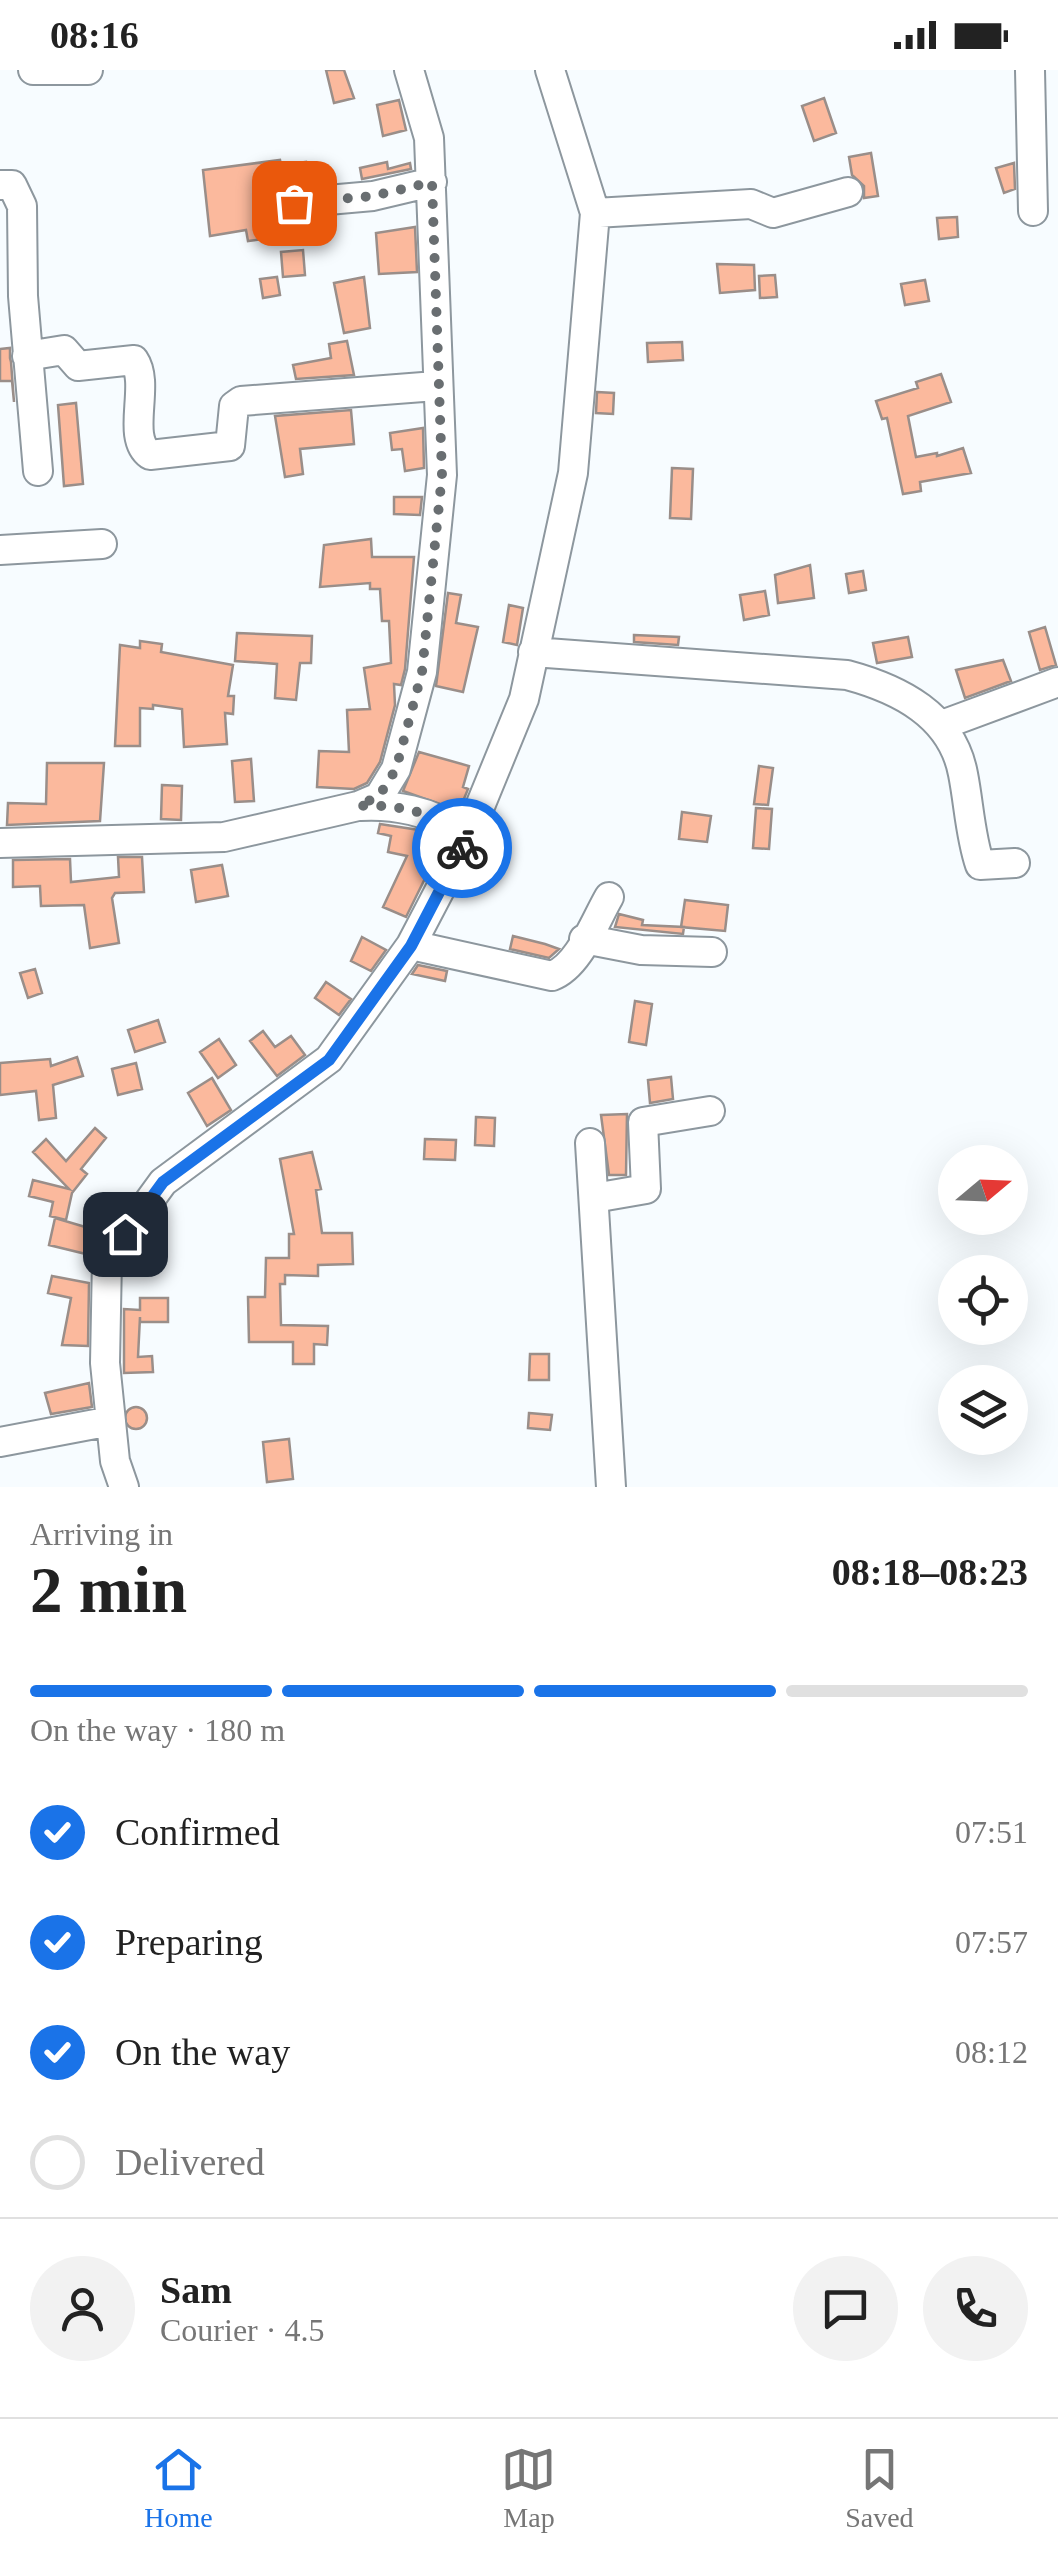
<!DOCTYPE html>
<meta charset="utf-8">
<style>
:root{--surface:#fff;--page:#f2f2f2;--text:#222;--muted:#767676;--line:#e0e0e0;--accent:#1a73e8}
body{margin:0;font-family:Georgia,serif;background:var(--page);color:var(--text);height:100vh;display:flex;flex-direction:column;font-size:38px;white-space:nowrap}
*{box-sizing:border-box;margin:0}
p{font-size:32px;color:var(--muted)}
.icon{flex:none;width:55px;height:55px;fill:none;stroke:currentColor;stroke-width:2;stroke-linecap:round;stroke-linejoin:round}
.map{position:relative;height:1417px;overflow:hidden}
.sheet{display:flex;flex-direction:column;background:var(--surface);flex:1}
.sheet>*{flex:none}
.needle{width:65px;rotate:71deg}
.tools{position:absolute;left:938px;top:1075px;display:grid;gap:20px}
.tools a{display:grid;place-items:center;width:90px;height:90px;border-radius:50%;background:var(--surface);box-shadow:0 10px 40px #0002;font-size:50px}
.pin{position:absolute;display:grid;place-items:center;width:85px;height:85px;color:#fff;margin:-42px;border-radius:20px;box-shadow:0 5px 15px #0006}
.courier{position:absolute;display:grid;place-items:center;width:100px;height:100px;margin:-50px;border:8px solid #1a73e8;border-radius:50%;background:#fff;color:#222;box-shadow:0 2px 12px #0007}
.headline em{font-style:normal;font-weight:700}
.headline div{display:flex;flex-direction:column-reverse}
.headline{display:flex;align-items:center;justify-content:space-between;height:170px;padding:0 30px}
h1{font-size:65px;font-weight:700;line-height:75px}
.bar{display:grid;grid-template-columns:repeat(4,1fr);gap:15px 10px;align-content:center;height:120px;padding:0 30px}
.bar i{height:12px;border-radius:8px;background:var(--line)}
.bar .current{background:var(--accent)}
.bar p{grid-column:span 4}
.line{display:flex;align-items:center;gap:25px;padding:0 30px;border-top:2px solid var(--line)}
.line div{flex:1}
.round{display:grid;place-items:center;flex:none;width:105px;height:105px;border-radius:52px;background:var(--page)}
ol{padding:0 30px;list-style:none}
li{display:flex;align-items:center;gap:30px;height:110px}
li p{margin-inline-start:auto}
li .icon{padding:10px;border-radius:50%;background:var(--accent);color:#fff;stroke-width:4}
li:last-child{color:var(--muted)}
li i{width:55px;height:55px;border:5px solid var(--line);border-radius:50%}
.status{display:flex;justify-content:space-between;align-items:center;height:70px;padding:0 50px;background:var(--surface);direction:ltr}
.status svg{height:28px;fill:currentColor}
.tabs{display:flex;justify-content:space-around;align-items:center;height:140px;border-top:2px solid var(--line);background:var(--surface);font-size:28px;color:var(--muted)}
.tabs a{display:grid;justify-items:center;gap:5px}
.tabs .current{color:var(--accent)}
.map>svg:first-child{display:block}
</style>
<div class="status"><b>08:16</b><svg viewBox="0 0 49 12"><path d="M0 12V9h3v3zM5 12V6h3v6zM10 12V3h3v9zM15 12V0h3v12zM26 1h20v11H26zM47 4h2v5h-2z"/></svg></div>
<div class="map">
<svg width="1058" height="1417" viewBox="0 0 1058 1417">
<rect width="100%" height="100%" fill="#f7fcff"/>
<path fill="#fbb99d" stroke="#9a8e89" stroke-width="2.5" d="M326,0H344L354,28L334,33Z
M824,28L836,63L814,71L802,36Z
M399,30L406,60L383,66L377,35Z
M871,83L878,126L864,128V116L852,105L849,87Z
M280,90L281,95L306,92L309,114L285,118L278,127L279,142L290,150L292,165L248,171L246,160L210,166L203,100Z
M387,92L388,99L410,93L411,99L362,109L360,98Z
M1014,93L1015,119L1004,123L996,98Z
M957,147L958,167L939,169L937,148Z
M415,157L417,202L379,204L376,163Z
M303,180L305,205L283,207L281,182Z
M717,194L754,195L755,220L720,223Z
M775,205L777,227L760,228L759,206Z
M277,207L280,225L263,228L260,209Z
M364,207L370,258L344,263L334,213Z
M925,210L929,231L905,235L901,214Z
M347,271L354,305L296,309L293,295L331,288L329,274Z
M682,272L683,290L648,292L647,273Z
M10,278V288L11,292L14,332L12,311H0V279Z
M941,304L951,332L908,346L916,387L937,383V386L963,378L971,403L920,412L921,421L903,424L887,348L882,349L876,331L918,318L916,312Z
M597,322L614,323L613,344L596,343Z
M76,333L83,414L64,416L58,335Z
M351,340L354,374L300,379L303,404L285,407L275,346Z
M423,358L424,398L405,401L402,379L392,380L390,363Z
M672,398L693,399L691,449L670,448Z
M394,427H422L420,445L394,444Z
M371,469L372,487H414L405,599L401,615L394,614L395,635L380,692L367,713L354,719L317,717L319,681L349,682L347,640L370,639L364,598L391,593L389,551H382L380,519H370V513L320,517L324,475Z
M810,495L814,528L778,533L775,505Z
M863,501L866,520L849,523L846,504Z
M765,521L769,545L744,550L740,525Z
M448,523L461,525L456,553L478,557L463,622L436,616Z
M509,535L523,538L517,575L503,572Z
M1045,557L1056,595L1040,600L1029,562Z
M237,563L312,566L311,593H300L296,630L275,628L277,594L235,591Z
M634,565L679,567L678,575L634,572Z
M908,567L912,587L877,593L873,573Z
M140,571L162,574L161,582L233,595L228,626H234L233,644L225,643L227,674L184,677L182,639L153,635V639L140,638V676H115L120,575L140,578Z
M1003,590L1011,611L965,628L956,600Z
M419,682L469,696L463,717L468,719L459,741L403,721Z
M251,689L254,731L235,732L232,691Z
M47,693H104L100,751L7,755L8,733L46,734Z
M759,696L773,698L768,735L754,734Z
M162,715L182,716L181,750L161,749Z
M756,738L772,739L769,779L753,778Z
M682,742L711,746L707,772L679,769Z
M380,754L419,760L443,772L406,847L383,837L407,786L388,782L391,766L378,763Z
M118,787H142L144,822L115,823L112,828L119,873L90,878L84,835L41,836L40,816L13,817V790L70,789L71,812L119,807Z
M222,795L228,826L196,832L191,800Z
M685,830L728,835L725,861L681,857Z
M619,844L643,850L642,855L684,857L683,864L615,857Z
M513,866L545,874L559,879L549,888L510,879Z
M362,867L386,880L371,901L351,891Z
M418,895L447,901L445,911L412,904Z
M35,899L42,923L28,928L20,903Z
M326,912L351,929L339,945L315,928Z
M635,931L652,934L646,975L629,972Z
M158,950L165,972L135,982L128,960Z
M263,961L275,977L291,966L305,985L277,1006L250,971Z
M219,969L236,995L218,1008L200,982Z
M77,987L83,1006L53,1015L56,1048L39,1050L36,1021L0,1025V993L50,989L51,996Z
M136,993L142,1019L118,1025L112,999Z
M671,1007L673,1029L650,1033L648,1010Z
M212,1008L231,1040L207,1056L188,1023Z
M627,1044L626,1105H609L601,1045Z
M476,1047L495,1048L494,1076L475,1075Z
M95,1058L106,1068L81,1099L87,1104L72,1123L66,1150L50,1146L53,1132L29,1126L33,1110L69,1119L33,1082L46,1069L66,1091Z
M425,1069L456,1070L455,1090L424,1089Z
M312,1082L321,1119L316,1120L322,1163H352L353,1194L318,1195V1206L285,1205V1214H280L281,1255L328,1256L327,1275L314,1274V1294H293V1272H249L248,1227H265L266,1188H289V1164H294L280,1089Z
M55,1148L92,1159L105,1162L90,1185L49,1175Z
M156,1152L159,1154L144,1198L125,1194Z
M52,1206L89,1213L88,1276L62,1275L71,1228L48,1223Z
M140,1228H168V1252H140V1247L138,1287L152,1286L153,1302L124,1303V1239L140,1240Z
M530,1284H549V1310H529Z
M89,1313L92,1337L51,1344L45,1323Z
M125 1348a11 11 0 1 1 22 0a11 11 0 1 1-22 0Z
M529,1343L552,1345L550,1360L528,1358Z
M289,1369L293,1409L267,1412L263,1372Z"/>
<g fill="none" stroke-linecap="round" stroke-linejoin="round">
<defs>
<path id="minor" d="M33,0H88
M1030,0L1033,141
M0,115H12L22,136L23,226L38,401
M294,133L373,126L432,112
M595,143L751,134L773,143L848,122
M27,286L64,280L78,296L134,290C151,315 125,367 150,385L230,376L234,336L241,331L436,316
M0,480L102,474
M533,582L847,605C899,619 952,645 963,704C969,734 970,766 980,795L1015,793
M942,655L1058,612
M360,736C393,734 431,741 459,761L462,777
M0,773L224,767L358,736L379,727L396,699L422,602L442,405L429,68L409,0
M584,869L641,880L712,882
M411,875L552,906C579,896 595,851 609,827
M590,1073L611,1417
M594,1128L646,1119L643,1052L710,1041
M0,1372L111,1351
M124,1417L115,1391L105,1293L107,1189L163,1112L329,989L411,875L467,768L524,629L573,403L595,143L550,0"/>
</defs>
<use href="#minor" stroke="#8d979e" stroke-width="32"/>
<use href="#minor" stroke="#fff" stroke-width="28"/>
</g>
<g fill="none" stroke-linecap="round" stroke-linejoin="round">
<path stroke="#696e71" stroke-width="10" stroke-dasharray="0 18" d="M294,133L373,126L432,112L442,405L422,602L396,699L379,726L358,736C392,734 430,741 459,761L462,778"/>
<path stroke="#1a73e8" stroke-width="12" d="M125,1164L163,1112L329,990L411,876L462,778"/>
</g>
</svg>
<div class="tools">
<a><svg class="needle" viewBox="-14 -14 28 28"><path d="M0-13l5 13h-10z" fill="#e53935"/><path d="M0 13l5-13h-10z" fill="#767676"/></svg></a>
<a><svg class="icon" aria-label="locate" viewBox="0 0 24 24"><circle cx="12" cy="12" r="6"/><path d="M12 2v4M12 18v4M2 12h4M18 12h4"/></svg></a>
<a><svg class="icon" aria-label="layers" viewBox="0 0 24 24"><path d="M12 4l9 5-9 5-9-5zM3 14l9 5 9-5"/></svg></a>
</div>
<div class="pin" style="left:294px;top:133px;background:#ea580c"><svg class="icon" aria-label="bag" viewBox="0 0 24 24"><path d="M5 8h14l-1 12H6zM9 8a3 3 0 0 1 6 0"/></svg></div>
<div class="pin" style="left:125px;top:1164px;background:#1f2937"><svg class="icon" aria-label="home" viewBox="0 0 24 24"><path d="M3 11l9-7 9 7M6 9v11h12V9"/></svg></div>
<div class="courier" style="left:462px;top:778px"><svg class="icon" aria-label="bike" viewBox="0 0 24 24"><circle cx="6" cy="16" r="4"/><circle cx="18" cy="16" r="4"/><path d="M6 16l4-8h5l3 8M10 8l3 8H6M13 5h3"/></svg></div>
</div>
<section class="sheet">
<div class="headline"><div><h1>2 min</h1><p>Arriving in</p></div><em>08:18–08:23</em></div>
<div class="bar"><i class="current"></i><i class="current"></i><i class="current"></i><i></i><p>On the way · 180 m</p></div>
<ol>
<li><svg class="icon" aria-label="check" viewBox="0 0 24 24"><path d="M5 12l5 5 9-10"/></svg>Confirmed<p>07:51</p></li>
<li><svg class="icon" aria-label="check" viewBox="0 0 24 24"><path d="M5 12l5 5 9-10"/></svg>Preparing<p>07:57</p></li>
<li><svg class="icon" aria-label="check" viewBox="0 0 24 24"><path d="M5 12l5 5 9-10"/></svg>On the way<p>08:12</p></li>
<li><i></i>Delivered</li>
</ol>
<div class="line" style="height:180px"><a class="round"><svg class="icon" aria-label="person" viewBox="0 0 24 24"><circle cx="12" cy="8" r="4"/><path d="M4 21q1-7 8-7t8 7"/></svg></a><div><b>Sam</b><p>Courier · 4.5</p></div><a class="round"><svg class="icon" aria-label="chat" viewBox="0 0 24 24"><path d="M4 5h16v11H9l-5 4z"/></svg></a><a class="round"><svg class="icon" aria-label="phone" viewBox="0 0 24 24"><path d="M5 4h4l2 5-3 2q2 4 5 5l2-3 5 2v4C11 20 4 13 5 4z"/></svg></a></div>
</section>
<nav class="tabs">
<a class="current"><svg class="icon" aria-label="home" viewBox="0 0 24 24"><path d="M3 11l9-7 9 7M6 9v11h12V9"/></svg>Home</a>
<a><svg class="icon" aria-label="map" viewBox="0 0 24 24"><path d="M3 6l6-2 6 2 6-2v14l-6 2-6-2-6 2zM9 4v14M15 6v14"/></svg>Map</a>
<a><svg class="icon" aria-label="saved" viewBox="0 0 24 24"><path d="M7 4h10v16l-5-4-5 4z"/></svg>Saved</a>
</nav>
